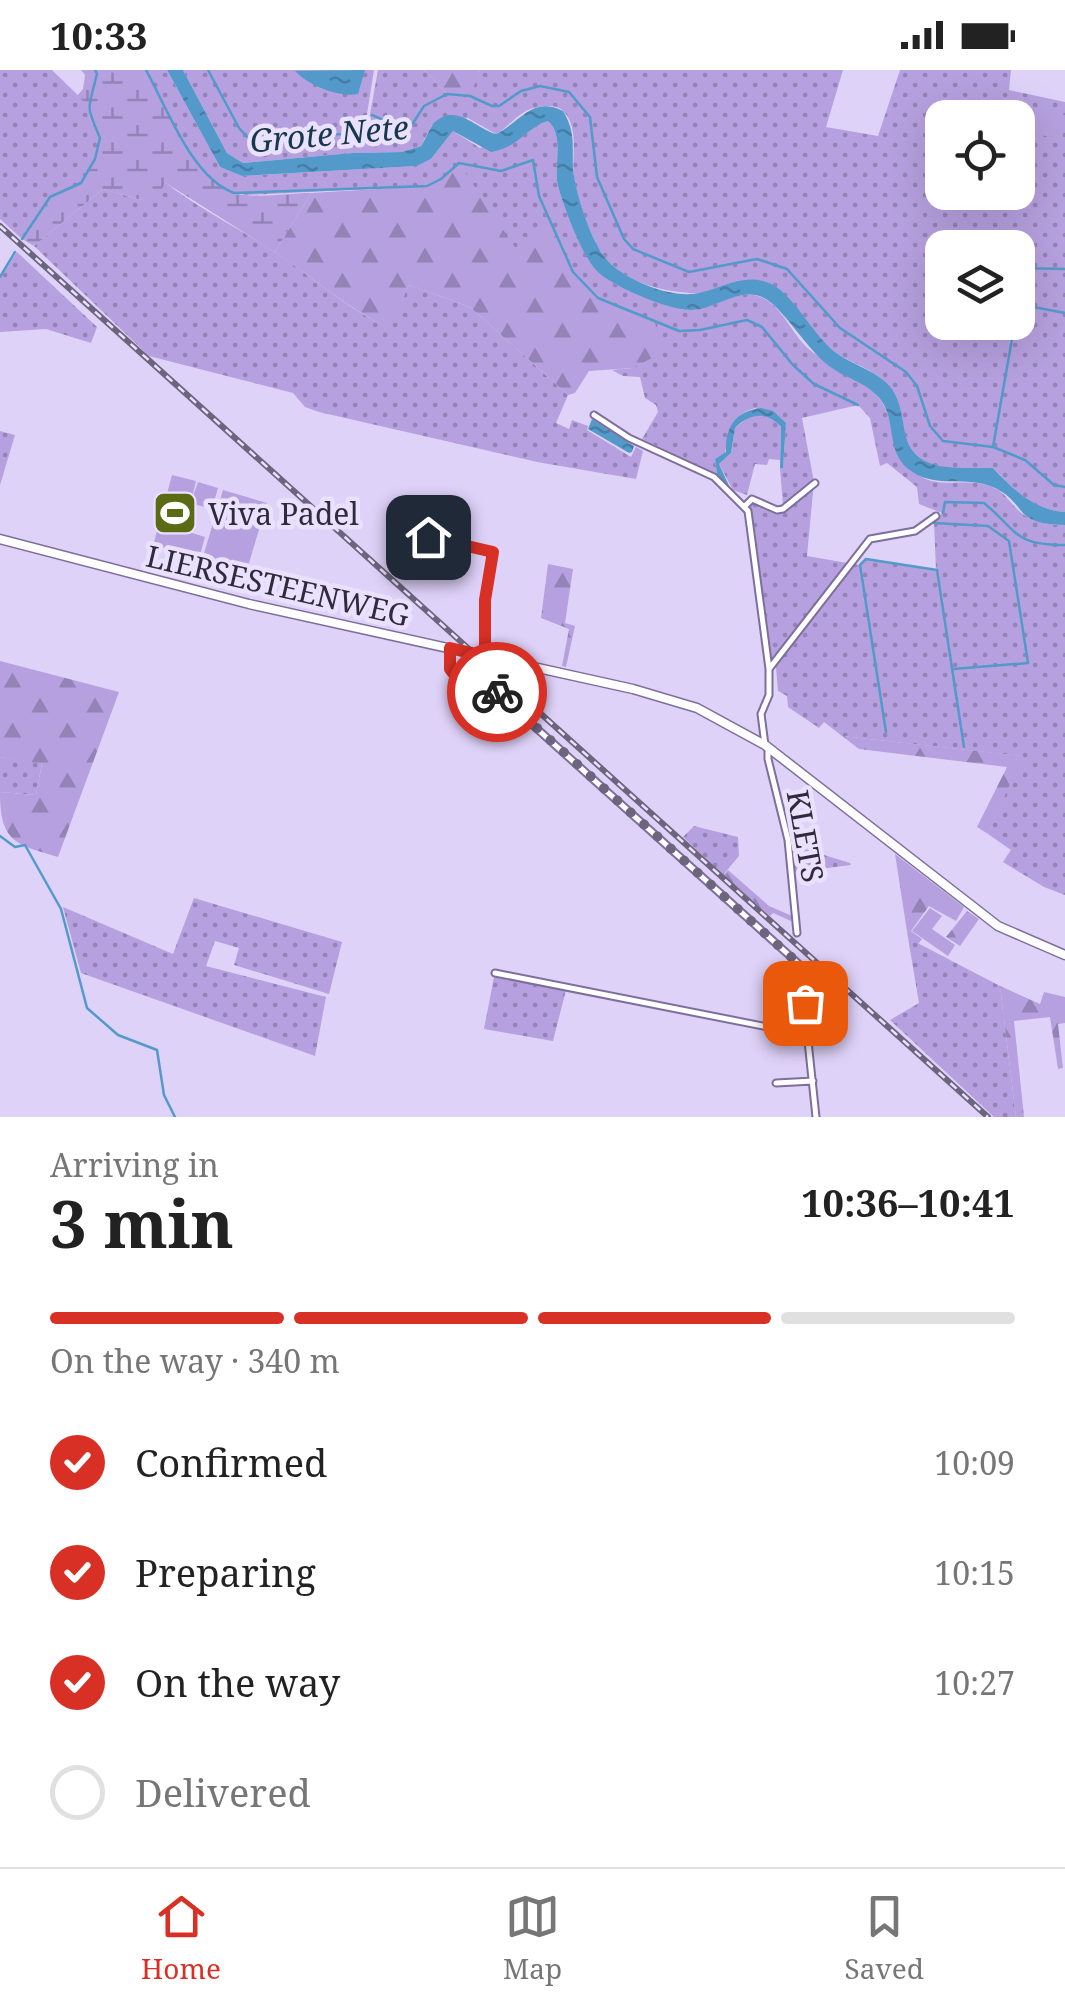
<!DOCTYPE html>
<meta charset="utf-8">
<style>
:root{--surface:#fff;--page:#f2f2f2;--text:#222;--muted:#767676;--line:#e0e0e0;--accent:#d93025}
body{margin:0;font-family:"Noto Serif",serif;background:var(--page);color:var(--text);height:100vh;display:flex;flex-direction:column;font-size:38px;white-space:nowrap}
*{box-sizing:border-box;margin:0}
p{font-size:32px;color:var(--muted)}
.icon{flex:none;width:55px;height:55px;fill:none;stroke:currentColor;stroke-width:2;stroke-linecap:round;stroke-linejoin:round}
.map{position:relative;height:1047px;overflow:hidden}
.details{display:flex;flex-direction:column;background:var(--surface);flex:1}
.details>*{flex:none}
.fabs{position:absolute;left:925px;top:30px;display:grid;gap:20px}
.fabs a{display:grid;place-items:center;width:110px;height:110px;border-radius:20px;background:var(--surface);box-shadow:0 10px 40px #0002;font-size:50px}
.pin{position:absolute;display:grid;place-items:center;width:85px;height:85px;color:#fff;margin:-42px;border-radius:20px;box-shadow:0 5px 15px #0006}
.courier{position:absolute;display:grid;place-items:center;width:100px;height:100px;margin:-50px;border:8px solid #d93025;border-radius:50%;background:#fff;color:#222;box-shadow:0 2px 12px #0007}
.headline em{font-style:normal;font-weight:700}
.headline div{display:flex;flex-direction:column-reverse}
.headline{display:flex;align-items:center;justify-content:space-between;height:170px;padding:0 50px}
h1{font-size:65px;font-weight:700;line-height:75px}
.bar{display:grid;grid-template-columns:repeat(4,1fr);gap:15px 10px;align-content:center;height:120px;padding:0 50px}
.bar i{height:12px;border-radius:8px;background:var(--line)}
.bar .on{background:var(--accent)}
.bar p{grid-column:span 4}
ol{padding:0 50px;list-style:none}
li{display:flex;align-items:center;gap:30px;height:110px}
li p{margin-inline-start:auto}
li .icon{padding:10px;border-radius:50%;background:var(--accent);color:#fff;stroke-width:4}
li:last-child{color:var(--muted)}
li i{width:55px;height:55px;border:5px solid var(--line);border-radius:50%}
.status{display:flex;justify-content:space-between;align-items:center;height:70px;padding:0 50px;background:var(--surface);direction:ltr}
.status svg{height:28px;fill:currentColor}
.menu{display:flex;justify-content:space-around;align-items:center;height:140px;border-top:2px solid var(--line);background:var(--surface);font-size:28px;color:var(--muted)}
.menu a{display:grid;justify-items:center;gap:5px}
.menu .on{color:var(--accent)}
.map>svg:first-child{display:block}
</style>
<div class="status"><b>10:33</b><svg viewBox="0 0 49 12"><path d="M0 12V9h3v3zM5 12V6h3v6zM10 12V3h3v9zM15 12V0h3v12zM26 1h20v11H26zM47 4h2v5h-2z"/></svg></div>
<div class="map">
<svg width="1065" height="1047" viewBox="0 0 1065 1047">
<defs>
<pattern id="green-dots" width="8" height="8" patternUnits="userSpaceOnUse" patternTransform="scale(2.5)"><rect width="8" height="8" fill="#b6a0df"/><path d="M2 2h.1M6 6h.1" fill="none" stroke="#9483b6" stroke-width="1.8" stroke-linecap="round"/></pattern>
<pattern id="forest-firs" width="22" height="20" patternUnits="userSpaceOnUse" patternTransform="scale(2.5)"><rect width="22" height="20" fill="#b6a0df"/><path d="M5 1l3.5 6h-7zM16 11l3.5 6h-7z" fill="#9483b6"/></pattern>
<pattern id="wetland-marsh" width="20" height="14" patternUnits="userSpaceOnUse" patternTransform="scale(2.5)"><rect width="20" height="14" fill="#b6a0df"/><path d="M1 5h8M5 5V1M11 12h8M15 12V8" fill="none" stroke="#9483b6"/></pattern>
<pattern id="water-ripples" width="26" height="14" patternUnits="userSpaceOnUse" patternTransform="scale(2.5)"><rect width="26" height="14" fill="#539acb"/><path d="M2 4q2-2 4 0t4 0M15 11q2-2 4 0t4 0" fill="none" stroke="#457ea6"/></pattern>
</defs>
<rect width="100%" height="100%" fill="#dfd2f9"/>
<path fill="url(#green-dots)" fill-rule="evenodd" d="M0,0H52L88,35L90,49L100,68L95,89L81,113L50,127L22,169L0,149Z
M146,0H167L220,97L242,106L417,96L431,89L453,61L480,78L548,51C565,66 553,96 558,116C564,138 581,182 596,199C609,216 671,241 692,240C717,238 741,215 765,229C784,240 793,266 810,280C832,297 870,310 883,334C899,362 885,384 920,406C942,420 971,406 994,418C1004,422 1009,431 1016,438C1029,452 1047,455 1065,455V825L1044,817L1003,792L1011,780L988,764L1021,686L842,666L824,652L819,658L788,637L787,626L778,621L776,598L770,585L750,433L783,436L780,398L783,397L786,353L755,338C731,345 730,361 725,383L715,389L717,404L642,369L658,342L656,335L645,328L640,307L623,306L612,300L633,298L614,237C578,218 566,188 550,153L516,180L459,94L441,109L427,116L247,125C237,123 226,122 217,116C194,102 160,26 146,0ZM858,335L870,348L880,396L887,393L917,417L919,434L942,443L934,453L936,500L866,489L859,495L807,486L814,412L802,348Z
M183,0H374L364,63L402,62L370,44L378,0H424L447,24L469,26L480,0H843L826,57L878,66L900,0H1011L1009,20L1065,32V442C1033,440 1015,420 993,398C972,398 935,403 917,388C897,372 906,338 890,317C878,301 855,295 838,284C815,269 798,242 781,221C727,223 653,234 610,193C594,179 577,129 574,108C571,88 580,57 563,41C556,34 543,36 534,38C519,41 509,57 496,64L468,48L432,55L421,76L402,82L352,83L243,93L227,83ZM942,48H1018V122H942ZM942,178H1018V252H942Z
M166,113C201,140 242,160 278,184C315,209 348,239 388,258L409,215L470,237L568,325L556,353L569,359L572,350L588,356L587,360L631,387L636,377L643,381L636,409L537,392L319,342L305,337L293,323L149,286L34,176L103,119L141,130Z
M17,182L97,257L91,273L46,259L0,262V209Z
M760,345L773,349L781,357L780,390L769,389L767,395L755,394L747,425L733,420L719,394L731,383L735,358L750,346Z
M0,361L15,365L0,415Z
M0,687L42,693L36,725L0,722Z
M694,756L738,767L739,786L723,805L683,767Z
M792,775L850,793L851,795L795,802Z
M194,828L342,872L329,924L234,895L239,878L215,871L206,896L326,927L315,986L81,903L63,837L173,884Z
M908,868L1000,916L1016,1047H994L890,950L919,933Z
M494,907L566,920L553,971L484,959Z"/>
<path fill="url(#forest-firs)" d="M424,0H480L470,26L447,24Z
M370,44L402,60L408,61L368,62Z
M459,93L516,179L550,152C581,219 587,226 655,253L663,282L633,298L589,301L575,323L568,325L470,237L409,215L389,259C348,238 313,208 275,182L311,123L427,116L441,109Z
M548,494L573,499L565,553L575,556L566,597L562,596L569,559L541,548Z
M0,591L119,622L58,787C15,774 0,772 0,722L36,725L42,694L0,687Z
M842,666L1022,686L988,764L977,757L1007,697L859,679Z
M895,784L964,837L956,851L929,836L911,861L922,869L918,874L908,868Z
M728,800L769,836L792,846L791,851L773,843L770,846L723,805Z
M967,841L979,849L960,876L946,867Z
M1000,916L1040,934L1044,922L1065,927V953L1058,954L1063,998L1058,999L1050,947L1014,951L1024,1047H1016Z"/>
<path fill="url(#wetland-marsh)" d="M81,0H146C165,35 195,113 234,123C258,129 287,123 311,123L275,182L166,113L160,121L141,130L103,119L34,176L22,169L50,127L81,113L95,89L100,68L90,49L88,35L77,26L83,19L85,5Z"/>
<path fill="#b6a0df" d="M1012,36L1065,45L1062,69L1018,61V48L1010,47Z
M172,405L196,411L191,432L198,412L218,418L212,439L190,433L183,460L205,467L200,485L153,476Z
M223,420L267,433L243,513L199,500Z
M930,838L942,846L932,859L955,875L948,886L912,861Z"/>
<path fill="url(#water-ripples)" d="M167,0H183L227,83L243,93L352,83L402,82L421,76C426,69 429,59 434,53C456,32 475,58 496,64C522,51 532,26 563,41C576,62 572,76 573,99C575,122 592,175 608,191C627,211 672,229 699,223C724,218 747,201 773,215C796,228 812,264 835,282C852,295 879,301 892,319C901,333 902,348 905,363C913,405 960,397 993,398C1014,420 1034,440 1065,442V455C1011,454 1029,435 995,418C966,404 934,421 907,398C888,381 895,356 884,335C873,314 846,309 829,296C807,279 784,240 766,229C742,215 718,238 693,240C672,242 610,216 596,200C581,183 564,138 558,116C553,96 565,66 548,51C525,58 520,77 491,82L453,61L431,89L417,96L242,106L220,97Z
M365,0L358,24C339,28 308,15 295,1Z
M761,338L773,341L786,353L783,398H780L781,357C767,340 749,344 735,358L731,383L719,394L732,422L717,404L715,389L726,382C725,358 735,341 761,338Z
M592,349L634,376L632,382L629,383L588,359Z"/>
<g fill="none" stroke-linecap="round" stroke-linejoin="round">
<path stroke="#539acb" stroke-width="2.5" d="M146,0C167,38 192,108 234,123L427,116L441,109L459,93L501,101L533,90L539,126L573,202L598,228L679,261L700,260L747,250L762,257L793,295L814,314L858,335
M208,0L239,58L249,69L364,63
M372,45L408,61L424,36L447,24L470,26L492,36H499L521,21L540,16L569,22L590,47L597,107L624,169L633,179L689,202L757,189L787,199L840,258L906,302L917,316L930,356L943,371L993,377
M22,169L50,127L81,113L95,89L100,68C85,33 88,41 97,4L95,0
M1018,198L1065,199
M0,207L15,182
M1018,234L1065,243
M1015,252L993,377L1025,390L1054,415L1065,417
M943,443L945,432L984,433C1018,461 1013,475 1065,475
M934,453L988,456L1009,471L1028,593L953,599
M886,662L860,495L866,489L937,500L964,677
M0,766L15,777L25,775L61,839L87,938L118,965L157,980L164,1025L175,1047"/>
<defs>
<path id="street" d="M594,345L629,368L714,407L748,441L769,599V625L761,644L765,675
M745,436L752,429L777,440L783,439L815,413
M399,461L493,482L485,530V586
M450,578C448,613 462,601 486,613L800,895L816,1047
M769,599L870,469L915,461L936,446
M768,678V689L788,770L797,863
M495,903L808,965
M776,1013L813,1011"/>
<path id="secondary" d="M0,469L249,534L633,619L697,638L765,675L998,856L1065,885"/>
</defs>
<use href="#street" stroke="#7e6f9a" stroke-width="9"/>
<use href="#secondary" stroke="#7e6f9a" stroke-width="11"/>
<use href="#street" stroke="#fff" stroke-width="5"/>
<use href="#secondary" stroke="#fff" stroke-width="8"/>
<defs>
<path id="rail" d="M0,156L988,1047"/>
</defs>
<use href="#rail" stroke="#6d647d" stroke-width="6"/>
<use href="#rail" stroke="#eae1fe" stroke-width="2.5" stroke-dasharray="8" stroke-linecap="butt"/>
</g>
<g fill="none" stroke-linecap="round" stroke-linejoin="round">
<path stroke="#6d657e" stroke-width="10" stroke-dasharray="0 18" d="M497,622L800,895L805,933"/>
<path stroke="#d93025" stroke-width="12" d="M428,467L493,482L485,530V586L450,578V599L454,604L479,609L497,622"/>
</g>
<defs>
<symbol id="stadium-square" viewBox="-11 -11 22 22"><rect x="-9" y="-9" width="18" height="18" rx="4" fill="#5a6a15" stroke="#eae1fe"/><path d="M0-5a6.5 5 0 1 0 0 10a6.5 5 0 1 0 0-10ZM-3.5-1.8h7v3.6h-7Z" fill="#fff"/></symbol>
</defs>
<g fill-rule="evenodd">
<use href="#stadium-square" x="150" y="418" width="50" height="50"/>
</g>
<g text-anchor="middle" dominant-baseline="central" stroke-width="9" stroke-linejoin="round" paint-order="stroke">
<g font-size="30" fill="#302a3c" stroke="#eae1fe" text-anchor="start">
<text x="208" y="443">Viva Padel</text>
</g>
<g font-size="30" fill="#302a3c" stroke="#eae1fe">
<text transform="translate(278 515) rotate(13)">LIERSESTEENWEG</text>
<text transform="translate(806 766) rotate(80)">KLETS</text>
</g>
<g font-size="32" font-style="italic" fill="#17374c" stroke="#eae1fe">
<text transform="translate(329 63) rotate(-5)">Grote Nete</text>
</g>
</g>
</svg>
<div class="fabs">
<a><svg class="icon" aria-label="locate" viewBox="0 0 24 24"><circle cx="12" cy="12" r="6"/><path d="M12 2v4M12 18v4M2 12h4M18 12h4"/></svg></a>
<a><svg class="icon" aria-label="layers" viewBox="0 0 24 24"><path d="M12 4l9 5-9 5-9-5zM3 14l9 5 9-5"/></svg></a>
</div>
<div class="pin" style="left:805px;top:933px;background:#ea580c"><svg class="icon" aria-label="bag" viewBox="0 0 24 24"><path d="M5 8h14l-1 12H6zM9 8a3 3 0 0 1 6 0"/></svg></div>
<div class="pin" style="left:428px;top:467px;background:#1f2937"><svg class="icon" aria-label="home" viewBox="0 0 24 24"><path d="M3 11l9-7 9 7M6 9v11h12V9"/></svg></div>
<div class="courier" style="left:497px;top:622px"><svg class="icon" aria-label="bike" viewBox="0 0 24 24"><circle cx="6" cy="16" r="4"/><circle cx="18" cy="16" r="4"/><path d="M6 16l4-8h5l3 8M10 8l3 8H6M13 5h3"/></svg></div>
</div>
<section class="details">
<div class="headline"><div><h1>3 min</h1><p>Arriving in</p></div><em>10:36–10:41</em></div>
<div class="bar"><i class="on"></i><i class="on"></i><i class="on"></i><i></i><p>On the way · 340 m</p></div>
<ol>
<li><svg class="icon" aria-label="check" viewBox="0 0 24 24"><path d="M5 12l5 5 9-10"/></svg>Confirmed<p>10:09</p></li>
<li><svg class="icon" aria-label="check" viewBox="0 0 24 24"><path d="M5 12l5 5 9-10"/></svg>Preparing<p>10:15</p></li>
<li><svg class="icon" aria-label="check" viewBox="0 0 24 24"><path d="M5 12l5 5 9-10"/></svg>On the way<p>10:27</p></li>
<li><i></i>Delivered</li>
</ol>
</section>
<nav class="menu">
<a class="on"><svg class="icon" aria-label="home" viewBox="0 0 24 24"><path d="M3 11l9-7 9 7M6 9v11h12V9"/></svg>Home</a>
<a><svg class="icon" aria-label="map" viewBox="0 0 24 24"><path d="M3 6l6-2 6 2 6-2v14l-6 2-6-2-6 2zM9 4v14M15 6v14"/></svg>Map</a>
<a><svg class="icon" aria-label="saved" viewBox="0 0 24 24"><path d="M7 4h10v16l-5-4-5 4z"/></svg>Saved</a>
</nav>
